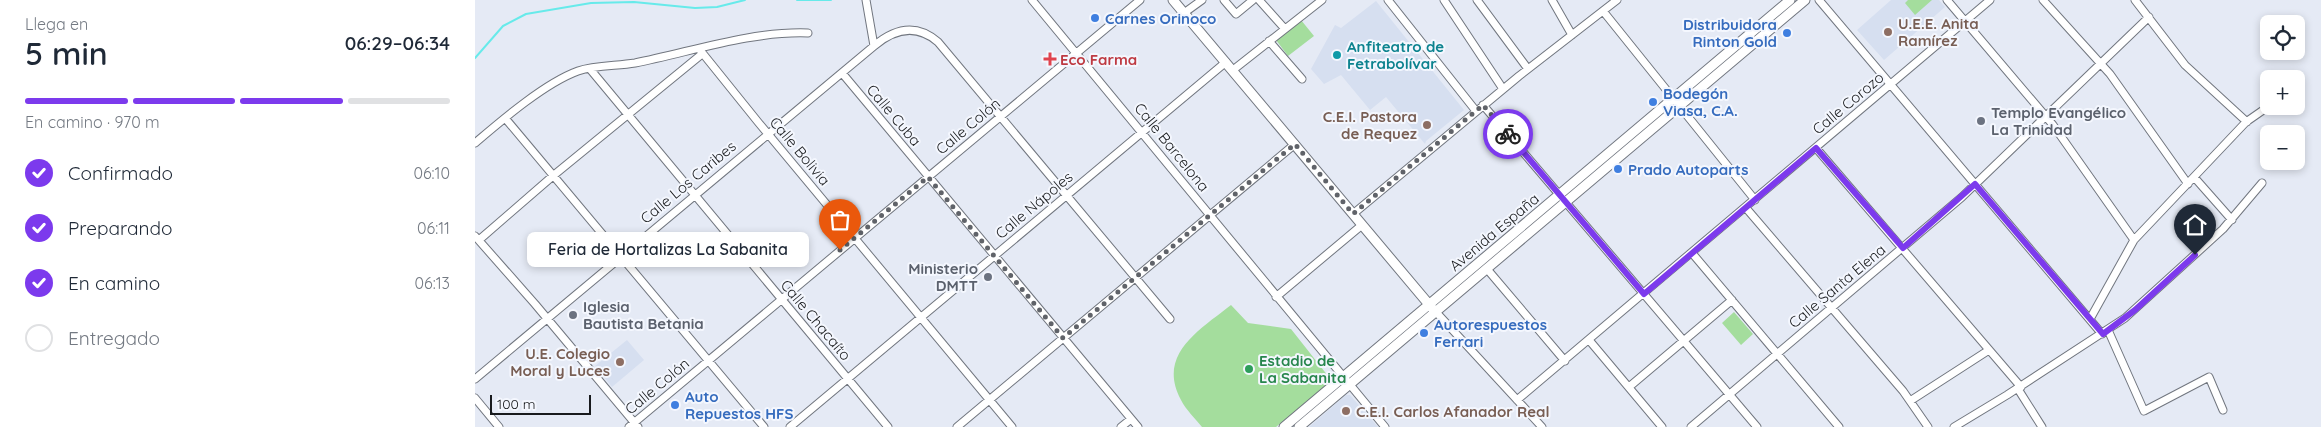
<!DOCTYPE html>
<html lang="es">
<meta charset="utf-8">
<style>
:root{--surface:#fff;--page:#f2f2f3;--text:#1f2937;--muted:#747a83;--line:#e0e1e3;--accent:#7c3aed}
body{margin:0;font-family:Quicksand,sans-serif;background:var(--page);color:var(--text);height:100vh;display:flex;flex-direction:column;font-size:19px;white-space:nowrap}
*{box-sizing:border-box;margin:0}
p{font-size:16px;color:var(--muted)}
.icon{flex:none;width:28px;height:28px;fill:none;stroke:currentColor;stroke-width:2;stroke-linecap:round;stroke-linejoin:round}
.map{position:relative;flex:1;overflow:hidden}
.side{display:flex;flex-direction:column;background:var(--surface);width:475px}
.side>*{flex:none}
.tools{position:absolute;left:1785px;top:15px;display:grid;gap:10px}
.tools a{display:grid;place-items:center;width:45px;height:45px;border-radius:8px;background:var(--surface);box-shadow:0 2px 8px #0003;font-size:25px}
.scale{position:absolute;left:15px;bottom:12px;width:101px;box-sizing:border-box;padding-left:5px;border:2px solid #181a1d;border-top:0;font-size:14px;line-height:18px;white-space:nowrap;color:#181a1d;-webkit-text-stroke:4px #f4f7fe;paint-order:stroke}
.pin{position:absolute;display:grid;place-items:center;width:42px;height:42px;color:#fff;margin:-51px -21px;border-radius:50% 50% 50% 0;rotate:-45deg;box-shadow:0 0 5px #0007}
.pin .icon{rotate:45deg}
.courier{position:absolute;display:grid;place-items:center;width:50px;height:50px;margin:-25px;border:4px solid #7c3aed;border-radius:50%;background:#fff;color:#222;box-shadow:0 1px 6px #0007}
.bubble{position:absolute;height:35px;border-radius:8px;background:var(--surface);box-shadow:0 2px 8px #0003;font-size:16px;font-weight:600;line-height:35px;text-align:center}
.overview em{font-style:normal;font-weight:600}
.overview div{display:flex;flex-direction:column-reverse}
.overview{display:flex;align-items:center;justify-content:space-between;height:85px;padding:0 25px}
h1{font-size:32px;font-weight:600;line-height:38px}
.bar{display:grid;grid-template-columns:repeat(4,1fr);gap:8px 5px;align-content:center;height:60px;padding:0 25px}
.bar i{height:6px;border-radius:4px;background:var(--line)}
.bar .selected{background:var(--accent)}
.bar p{grid-column:span 4}
ol{padding:0 25px;list-style:none}
li{display:flex;align-items:center;gap:15px;height:55px}
li p{margin-inline-start:auto}
li .icon{padding:5px;border-radius:50%;background:var(--accent);color:#fff;stroke-width:4}
li:last-child{color:var(--muted)}
li i{width:28px;height:28px;border:2px solid var(--line);border-radius:50%}
main{display:flex;flex:1;min-height:0}
.map>svg:first-child{display:block}
</style>
<main>
<section class="side">
<div class="overview"><div><h1>5 min</h1><p>Llega en</p></div><em>06:29–06:34</em></div>
<div class="bar"><i class="selected"></i><i class="selected"></i><i class="selected"></i><i></i><p>En camino · 970 m</p></div>
<ol>
<li><svg class="icon" aria-label="check" viewBox="0 0 24 24"><path d="M5 12l5 5 9-10"/></svg>Confirmado<p>06:10</p></li>
<li><svg class="icon" aria-label="check" viewBox="0 0 24 24"><path d="M5 12l5 5 9-10"/></svg>Preparando<p>06:11</p></li>
<li><svg class="icon" aria-label="check" viewBox="0 0 24 24"><path d="M5 12l5 5 9-10"/></svg>En camino<p>06:13</p></li>
<li><i></i>Entregado</li>
</ol>
</section>
<div class="map">
<svg width="1846" height="427" viewBox="0 0 1846 427">
<rect width="100%" height="100%" fill="#e5eaf5"/>
<path fill="#d6dff0" d="M1416,0H1464L1470,7L1409,60L1382,30Z
M901,1L989,110L951,141L950,144L911,97L895,110L866,75L849,84L836,69L860,25L866,28Z
M152,340L169,360L137,387L120,366Z
M871,395H875L903,427H834Z"/>
<path fill="#a4dd9d" d="M1433,0H1457L1440,15L1430,3Z
M826,20L839,36L813,56L801,40Z
M1058,222L1054,229L967,299Z
M756,305L773,323L816,329L857,381L801,427H727C720,418 711,410 706,400C681,354 726,329 756,305Z
M1259,312L1278,334L1266,345L1247,323Z"/>
<g fill="none" stroke-linecap="round" stroke-linejoin="round">
<path stroke="#67eaea" stroke-width="2" d="M322,0H356
M0,58L28,26L51,14L116,3L159,2L220,8L242,7L270,0"/>
<defs>
<path id="street" d="M391,0L399,46
M557,0L910,427
M749,0L761,14L778,0
M784,0L810,29
M913,0L1001,111
M969,0L1028,89
M1002,0L1053,69
M1077,0L1097,35
M1344,0L1627,334
M1472,0L1578,125L1659,240
M1568,0L1635,74L1713,184
M1660,0L1710,65L1772,122
M1128,11L1280,200
M709,13L727,0
M794,41L827,79
M225,50L283,122L537,427
M115,69L413,427
M758,70L847,0
M367,73L663,427
M1008,105L1282,427
M30,118L289,427
M0,143C27,120 70,83 103,71C120,65 142,66 160,63C216,52 275,31 333,33
M1341,148L1546,387
M1719,177L1757,220
M1271,208L1428,391L1453,427
M878,214L1044,76L1142,0
M0,236L60,304L163,427
M4,240L79,175L227,54
M1217,253L1364,427
M1012,269L1090,361
M801,297L887,225
M961,312L1067,427
M1615,319L1659,240L1771,122L1794,106
M1633,330L1669,411L1734,377L1748,410
M1114,340L1187,427
M0,379L399,46C419,29 441,23 463,42L695,319
M1154,387L1257,300
M1543,389L1567,427
M0,398L24,427
M1042,400L1515,0
M1435,401L1514,350
M154,427L665,0
M315,427L751,62
M482,427L820,144
M646,427L656,419
M1216,427L1487,197L1674,17
M1479,427L1532,395L1650,318L1748,229L1787,183"/>
<path id="secondary" d="M698,0L957,308
M809,427L1315,0
M824,427L1330,0"/>
</defs>
<use href="#street" stroke="#71767f" stroke-width="9"/>
<use href="#secondary" stroke="#71767f" stroke-width="11"/>
<use href="#street" stroke="#fff" stroke-width="7"/>
<use href="#secondary" stroke="#fff" stroke-width="9"/>
</g>
<g fill="none" stroke-linecap="round" stroke-linejoin="round">
<path stroke="#606369" stroke-width="5" stroke-dasharray="0 9" d="M365,250L453,177L588,338L820,144L878,214L1008,105L1033,134"/>
<path stroke="#7c3aed" stroke-width="6" d="M1033,134L1169,294L1341,148L1428,248L1500,184L1628,334L1660,310L1720,255"/>
</g>
<g fill="#3f7fe0" stroke="#f4f7fe" stroke-width="2">
<circle cx="620" cy="18" r="5"/>
<circle cx="1312" cy="33" r="5"/>
<circle cx="1178" cy="102" r="5"/>
<circle cx="1143" cy="169" r="5"/>
<circle cx="949" cy="333" r="5"/>
<circle cx="200" cy="405" r="5"/>
</g>
<g fill="#8d6e63" stroke="#f4f7fe" stroke-width="2">
<circle cx="1413" cy="32" r="5"/>
<circle cx="952" cy="125" r="5"/>
<circle cx="145" cy="362" r="5"/>
<circle cx="871" cy="411" r="5"/>
</g>
<circle fill="#0f9aa8" stroke="#f4f7fe" stroke-width="2" cx="862" cy="55" r="5"/>
<path fill="#e0444e" stroke="#f4f7fe" stroke-width="2" d="M572.5 51.5h5v5h5v5h-5v5h-5v-5h-5v-5h5z"/>
<g fill="#6b7280" stroke="#f4f7fe" stroke-width="2">
<circle cx="1506" cy="121" r="5"/>
<circle cx="513" cy="277" r="5"/>
<circle cx="98" cy="315" r="5"/>
</g>
<circle fill="#2e9e5b" stroke="#f4f7fe" stroke-width="2" cx="774" cy="369" r="5"/>
<g text-anchor="middle" dominant-baseline="central" stroke-width="4" stroke-linejoin="round" paint-order="stroke">
<g font-size="15" font-weight="bold" fill="#366cbe" stroke="#f4f7fe" text-anchor="start">
<text x="630" y="18">Carnes Orinoco</text>
<text x="1302" y="24" text-anchor="end">Distribuidora<tspan x="1302" dy="17">Rinton Gold</tspan></text>
<text x="1188" y="93">Bodegón<tspan x="1188" dy="17">Viasa, C.A.</tspan></text>
<text x="1153" y="169">Prado Autoparts</text>
<text x="959" y="324">Autorespuestos<tspan x="959" dy="17">Ferrari</tspan></text>
<text x="210" y="396">Auto<tspan x="210" dy="17">Repuestos HFS</tspan></text>
</g>
<g font-size="15" font-weight="bold" fill="#785e54" stroke="#f4f7fe" text-anchor="start">
<text x="1423" y="23">U.E.E. Anita<tspan x="1423" dy="17">Ramírez</tspan></text>
<text x="942" y="116" text-anchor="end">C.E.I. Pastora<tspan x="942" dy="17">de Requez</tspan></text>
<text x="135" y="353" text-anchor="end">U.E. Colegio<tspan x="135" dy="17">Moral y Luces</tspan></text>
<text x="881" y="411">C.E.I. Carlos Afanador Real</text>
</g>
<g font-size="15" font-weight="bold" fill="#0d838f" stroke="#f4f7fe" text-anchor="start">
<text x="872" y="46">Anfiteatro de<tspan x="872" dy="17">Fetrabolívar</tspan></text>
</g>
<g font-size="15" font-weight="bold" fill="#be3a42" stroke="#f4f7fe" text-anchor="start">
<text x="585" y="59">Eco Farma</text>
</g>
<g font-size="15" fill="#181a1d" stroke="#f4f7fe">
<text transform="translate(1373 103) rotate(-40)">Calle Corozo</text>
<text transform="translate(419 115) rotate(50)">Calle Cuba</text>
<text transform="translate(493 126) rotate(-40)">Calle Colón</text>
<text transform="translate(697 147) rotate(51)">Calle Barcelona</text>
<text transform="translate(325 151) rotate(50)">Calle Bolivia</text>
<text transform="translate(213 182) rotate(-40)">Calle Los Caribes</text>
<text transform="translate(559 205) rotate(-40)">Calle Nápoles</text>
<text transform="translate(1019 232) rotate(-40)">Avenida España</text>
<text transform="translate(1362 286) rotate(-40)">Calle Santa Elena</text>
<text transform="translate(341 320) rotate(50)">Calle Chacaíto</text>
<text transform="translate(182 386) rotate(-40)">Calle Colón</text>
</g>
<g font-size="15" font-weight="bold" fill="#5b616d" stroke="#f4f7fe" text-anchor="start">
<text x="1516" y="112">Templo Evangélico<tspan x="1516" dy="17">La Trinidad</tspan></text>
<text x="503" y="268" text-anchor="end">Ministerio<tspan x="503" dy="17">DMTT</tspan></text>
<text x="108" y="306">Iglesia<tspan x="108" dy="17">Bautista Betania</tspan></text>
</g>
<g font-size="15" font-weight="bold" fill="#27864d" stroke="#f4f7fe" text-anchor="start">
<text x="784" y="360">Estadio de<tspan x="784" dy="17">La Sabanita</tspan></text>
</g>
</g>
</svg>
<div class="tools">
<a><svg class="icon" aria-label="locate" viewBox="0 0 24 24"><circle cx="12" cy="12" r="6"/><path d="M12 2v4M12 18v4M2 12h4M18 12h4"/></svg></a>
<a>+</a>
<a>−</a>
</div>
<div class="scale">100 m</div>
<div class="pin" style="left:365px;top:250px;background:#ea580c"><svg class="icon" aria-label="bag" viewBox="0 0 24 24"><path d="M5 8h14l-1 12H6zM9 8a3 3 0 0 1 6 0"/></svg></div>
<div class="pin" style="left:1720px;top:255px;background:#1f2937"><svg class="icon" aria-label="home" viewBox="0 0 24 24"><path d="M3 11l9-7 9 7M6 9v11h12V9"/></svg></div>
<div class="courier" style="left:1033px;top:134px"><svg class="icon" aria-label="bike" viewBox="0 0 24 24"><circle cx="6" cy="16" r="4"/><circle cx="18" cy="16" r="4"/><path d="M6 16l4-8h5l3 8M10 8l3 8H6M13 5h3"/></svg></div>
<div class="bubble" style="left:52px;top:232px;width:282px">Feria de Hortalizas La Sabanita</div>
</div>
</main>
